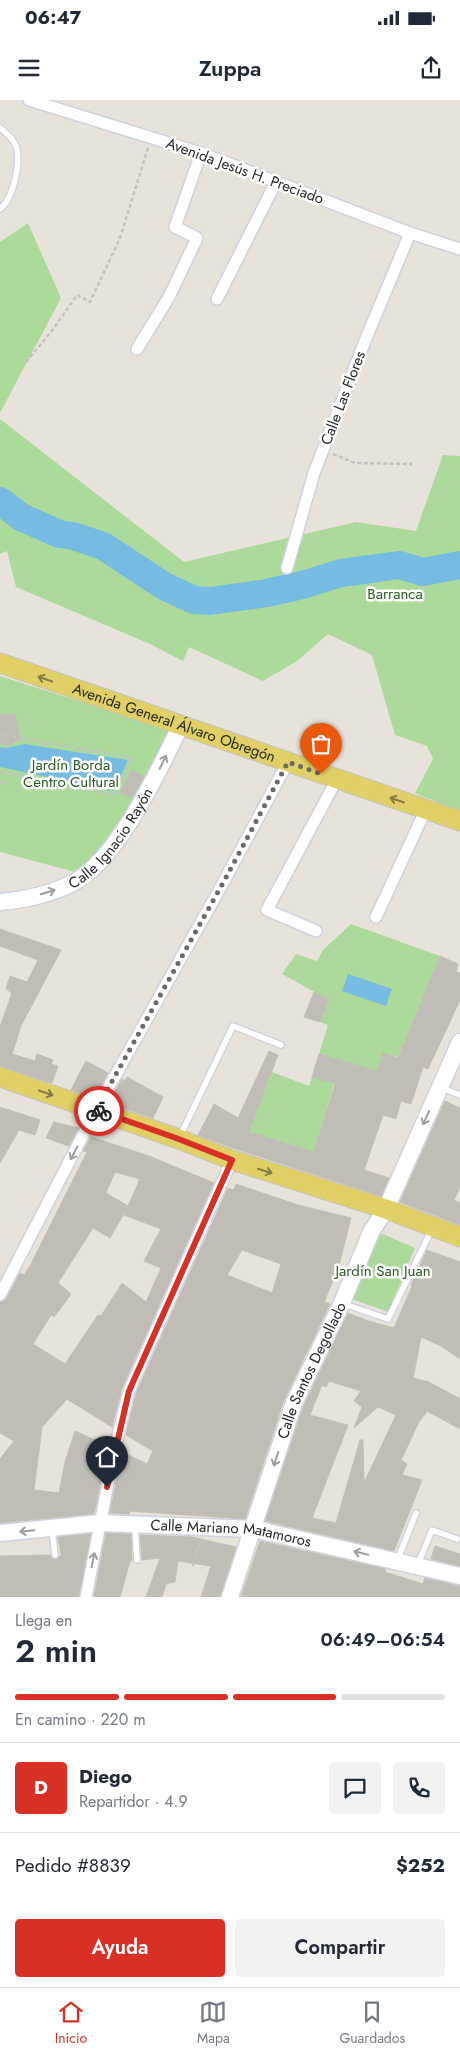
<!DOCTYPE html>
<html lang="es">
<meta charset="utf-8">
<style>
:root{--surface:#fff;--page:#f2f2f3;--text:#1f2937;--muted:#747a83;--line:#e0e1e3;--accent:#d93025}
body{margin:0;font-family:Jost,sans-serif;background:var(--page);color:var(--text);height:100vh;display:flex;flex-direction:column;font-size:19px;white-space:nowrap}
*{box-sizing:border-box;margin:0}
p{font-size:16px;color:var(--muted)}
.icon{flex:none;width:28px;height:28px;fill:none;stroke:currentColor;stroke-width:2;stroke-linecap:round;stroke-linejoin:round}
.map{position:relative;height:1497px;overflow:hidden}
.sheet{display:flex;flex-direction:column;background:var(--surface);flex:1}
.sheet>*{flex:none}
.pin{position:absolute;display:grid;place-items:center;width:42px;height:42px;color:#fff;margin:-51px -21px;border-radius:50% 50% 50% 0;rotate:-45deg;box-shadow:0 0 5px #0007}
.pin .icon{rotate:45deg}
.courier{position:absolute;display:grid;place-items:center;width:50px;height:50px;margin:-25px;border:4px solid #d93025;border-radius:50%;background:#fff;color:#222;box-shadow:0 1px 6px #0007}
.head em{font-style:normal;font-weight:600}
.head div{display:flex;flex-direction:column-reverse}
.head{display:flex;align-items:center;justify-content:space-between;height:85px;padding:0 15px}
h1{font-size:32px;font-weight:600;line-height:38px}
.bar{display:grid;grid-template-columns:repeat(4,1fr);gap:8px 5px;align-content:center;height:60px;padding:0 15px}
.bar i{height:6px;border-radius:4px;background:var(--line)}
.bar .selected{background:var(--accent)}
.bar p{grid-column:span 4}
.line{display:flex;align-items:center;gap:12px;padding:0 15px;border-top:1px solid var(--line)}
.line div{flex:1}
.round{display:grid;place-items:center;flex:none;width:52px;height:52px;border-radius:5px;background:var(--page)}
.action{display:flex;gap:10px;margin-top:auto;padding:10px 15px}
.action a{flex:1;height:58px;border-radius:5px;background:var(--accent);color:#fff;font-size:20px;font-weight:600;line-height:58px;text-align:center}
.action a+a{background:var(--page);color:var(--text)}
.status{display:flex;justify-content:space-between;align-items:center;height:35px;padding:0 25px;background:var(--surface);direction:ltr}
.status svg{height:14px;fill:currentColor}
header{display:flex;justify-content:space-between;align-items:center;height:65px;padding:0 15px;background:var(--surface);font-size:22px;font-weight:600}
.tabs{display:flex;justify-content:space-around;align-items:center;height:70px;border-top:1px solid var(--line);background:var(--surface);font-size:14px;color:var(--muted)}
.tabs a{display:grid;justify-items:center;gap:2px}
.tabs .selected{color:var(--accent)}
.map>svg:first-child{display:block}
</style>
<div class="status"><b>06:47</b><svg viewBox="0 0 49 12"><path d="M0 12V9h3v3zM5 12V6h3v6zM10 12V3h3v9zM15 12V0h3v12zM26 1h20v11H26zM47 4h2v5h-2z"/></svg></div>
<header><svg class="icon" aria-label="menu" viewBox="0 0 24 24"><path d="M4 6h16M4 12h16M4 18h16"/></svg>Zuppa<svg class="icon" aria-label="share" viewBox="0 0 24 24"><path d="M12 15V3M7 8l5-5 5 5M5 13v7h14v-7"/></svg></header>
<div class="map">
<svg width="460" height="1497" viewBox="0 0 460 1497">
<rect width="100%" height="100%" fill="#e8e3da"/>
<path fill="#abda9b" d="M28,123L61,198L0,313V142Z
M0,319L184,462L356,422L416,431L443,355L460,356V711L415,693L433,659L427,646L395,635L372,555L328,534L297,561L263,581L189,547L183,561L150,544L16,487L7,451L0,454Z
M0,576L175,632L96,762L79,773L0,752Z
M351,824L440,856L398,957L383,953L377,971L319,954L328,925L320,922L329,900L282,874L296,854L317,861L323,850Z
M272,972L309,986L312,977L334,984L314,1052L249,1032Z
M376,1131L415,1148L388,1212L349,1198Z"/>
<path fill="#76bbe1" d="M24,644L128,660L114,691L0,667V647L6,648Z
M348,874L392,889L386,906L342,891Z"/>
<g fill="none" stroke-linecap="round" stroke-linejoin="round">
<path stroke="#76bbe1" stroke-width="28" d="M0,401L21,417L59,434L73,436L103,446L164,486L194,500L210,501L267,493L306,484L341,473L356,471L399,465L423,472L460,465"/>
</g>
<path fill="#c0bdb6" stroke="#c3bfb4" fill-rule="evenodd" d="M0,614L15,615L20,639L9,646L0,644Z
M132,670L144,676L132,698L120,693Z
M0,829L61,850L21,926L12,954L35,961L37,954L53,960L51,964L58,966L52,983L0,966V927L12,893L6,889L10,876L27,882L38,860L0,846Z
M440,856L458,864L456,872L460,873V900L428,969L423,967L411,1004L401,1001L396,1019L383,1015L364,1070L389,1078L381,1096L236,1049L198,1035L214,1004L238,1018L269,951L278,955L249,1032L314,1052L335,984L312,977L319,954L377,971L383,953L398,958Z
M314,892L329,900L320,922L304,917Z
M86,961L108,973L94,998L71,990Z
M127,977L163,997L153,1018L109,1003L122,979L125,981Z
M445,1001L460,1008V1087L454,1100L460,1103V1125L400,1102Z
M0,1007L40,1020L35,1035L19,1030L0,1063Z
M54,1022L78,1028L69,1046L46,1038Z
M91,1037L149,1056L214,1083L122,1288L112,1327L67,1299L42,1327L34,1390L59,1393L65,1362L75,1331L108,1346L94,1414L0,1423V1359L14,1341L0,1333V1202L7,1198L20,1173L24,1175L31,1164L87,1052L83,1051ZM115,1072L140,1079L128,1106L106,1093ZM126,1110L124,1115L161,1129L144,1161L161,1168L146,1202L122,1183L101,1216L98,1215L65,1264L33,1244L51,1215L54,1217L71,1194L58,1183L93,1128L110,1138Z
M236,1084L298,1105L351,1118L338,1169L324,1202L330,1204L284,1300L245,1419L130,1411L129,1414L110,1413L122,1352L147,1364L153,1351L126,1335L136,1293L228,1088L234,1090ZM242,1150L281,1164L272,1193L227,1175Z
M427,1150L460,1162V1259L441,1246L421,1237L413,1278L429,1282L460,1299V1329L427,1311L419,1322L401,1360L407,1364L402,1375L422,1380L394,1451L265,1421L303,1307L348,1213L368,1221L394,1228L412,1186L411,1185ZM329,1281L361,1291L354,1301L362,1307L354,1328L378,1307L396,1315L364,1383L363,1340H360L336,1423L312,1418L348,1325L310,1315L322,1285L326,1287Z
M106,1433L131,1434L132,1461H130L120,1497H94Z
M91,1434L79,1497H0V1456L50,1455L53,1459L56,1460L61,1455L58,1437Z
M140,1435L192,1437L236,1447L220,1497H201L211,1466L178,1461L175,1482L166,1484L162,1497H146L160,1458L142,1460Z
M260,1441L386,1469L385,1472L423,1484L425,1478L460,1486V1497H241Z
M435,1446L460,1454V1466L431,1459Z"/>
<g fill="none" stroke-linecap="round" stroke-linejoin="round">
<defs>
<path id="lane" d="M0,28C5,32 11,37 14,42C23,57 14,98 0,109
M442,988L460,995
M178,1036L182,1032L233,926L281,945
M344,1204L388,1219L432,1129
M135,1427L137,1460
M52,1430L55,1455
M398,1459L416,1413
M418,1464L432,1430L457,1439"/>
<path id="street" d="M29,0L201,53L410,133L460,149
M217,199L276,82
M137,249L169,197L197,138L175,127L201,53
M287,468L314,373L365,241L410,133
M376,817L426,709
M316,831L267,810L337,679
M0,1195L96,1010L223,783L288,662
M86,1497L114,1352L129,1291L232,1060"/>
<g id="secondary">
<path id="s1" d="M0,802C23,800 50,794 71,784C117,762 159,670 181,625"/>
<path id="s2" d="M0,1433L100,1423L254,1429L460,1476"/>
<path id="s3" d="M230,1497L294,1303L342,1203L371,1132L386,1109L460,942"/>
</g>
<g id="primary">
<path id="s4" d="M0,563L460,721"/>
<path d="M0,977L176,1038L232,1060L386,1109L460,1137"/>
</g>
</defs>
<use href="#lane" stroke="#cfd1df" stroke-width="8"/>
<use href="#street" stroke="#cfd1df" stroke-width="14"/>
<use href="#secondary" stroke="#cfd1df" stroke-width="19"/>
<use href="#primary" stroke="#c3c3c3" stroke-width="21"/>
<path stroke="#c3c3c3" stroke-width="2.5" stroke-dasharray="4 2.5" stroke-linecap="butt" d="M26,262L51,232L77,195L90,202L120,138L148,48
M333,354L355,363L412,364
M0,634L131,658L115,695L0,671
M0,682L9,684
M193,1466L199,1442"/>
<use href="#lane" stroke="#fff" stroke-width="5.5"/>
<use href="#street" stroke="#fff" stroke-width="11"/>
<use href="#secondary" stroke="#fff" stroke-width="16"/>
<use href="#primary" stroke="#e1d066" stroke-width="19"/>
</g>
<defs><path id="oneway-shaft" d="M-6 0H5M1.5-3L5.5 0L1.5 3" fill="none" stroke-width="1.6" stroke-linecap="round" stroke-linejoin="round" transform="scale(1.25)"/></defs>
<g stroke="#847c46">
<use href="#oneway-shaft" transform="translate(45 579) rotate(-161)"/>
<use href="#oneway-shaft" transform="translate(397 700) rotate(-161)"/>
<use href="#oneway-shaft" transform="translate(46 993) rotate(19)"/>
<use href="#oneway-shaft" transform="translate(265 1071) rotate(18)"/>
</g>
<g stroke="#9e9e9e">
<use href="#oneway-shaft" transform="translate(163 662) rotate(-64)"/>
<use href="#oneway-shaft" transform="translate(48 792) rotate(-17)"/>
<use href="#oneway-shaft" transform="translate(426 1018) rotate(114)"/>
<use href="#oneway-shaft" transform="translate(74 1053) rotate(118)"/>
<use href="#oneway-shaft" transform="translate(276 1359) rotate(108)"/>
<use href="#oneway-shaft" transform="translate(27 1431) rotate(174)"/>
<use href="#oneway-shaft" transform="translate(361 1453) rotate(-167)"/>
<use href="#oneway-shaft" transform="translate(93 1460) rotate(-79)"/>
</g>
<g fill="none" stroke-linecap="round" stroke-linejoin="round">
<path stroke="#6b6966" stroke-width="5" stroke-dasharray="0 9" d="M99,1011L96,1010L223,783L288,662L321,674"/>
<path stroke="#d93025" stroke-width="6" d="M99,1011L176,1038L232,1060L129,1291L107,1387"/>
</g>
<g text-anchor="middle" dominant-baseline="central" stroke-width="5" stroke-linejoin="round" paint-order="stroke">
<g font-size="15" fill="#272727" stroke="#fff">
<text transform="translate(245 71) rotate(20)">Avenida Jesús H. Preciado</text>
<text transform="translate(343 298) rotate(-69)">Calle Las Flores</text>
<text stroke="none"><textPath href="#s4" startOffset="184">Avenida General Álvaro Obregón</textPath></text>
<text stroke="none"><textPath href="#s1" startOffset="135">Calle Ignacio Rayón</textPath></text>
<text stroke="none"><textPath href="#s3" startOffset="241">Calle Santos Degollado</textPath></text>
<text stroke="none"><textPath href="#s2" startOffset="232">Calle Mariano Matamoros</textPath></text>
</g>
<g font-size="15" fill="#275b20" stroke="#fff">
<text x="395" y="494">Barranca</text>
<text x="71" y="665">Jardín Borda<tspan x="71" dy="17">Centro Cultural</tspan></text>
<text x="383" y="1171">Jardín San Juan</text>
</g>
</g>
</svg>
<div class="pin" style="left:321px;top:674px;background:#ea580c"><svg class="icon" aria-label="bag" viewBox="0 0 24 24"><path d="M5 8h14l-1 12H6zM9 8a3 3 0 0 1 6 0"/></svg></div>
<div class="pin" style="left:107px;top:1387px;background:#1f2937"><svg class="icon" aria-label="home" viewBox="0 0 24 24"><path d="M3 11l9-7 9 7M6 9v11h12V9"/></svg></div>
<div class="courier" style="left:99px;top:1011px"><svg class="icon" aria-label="bike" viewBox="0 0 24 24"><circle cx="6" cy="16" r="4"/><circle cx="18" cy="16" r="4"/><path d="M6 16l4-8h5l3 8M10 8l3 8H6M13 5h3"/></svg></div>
</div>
<section class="sheet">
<div class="head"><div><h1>2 min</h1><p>Llega en</p></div><em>06:49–06:54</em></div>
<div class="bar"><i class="selected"></i><i class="selected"></i><i class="selected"></i><i></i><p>En camino · 220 m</p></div>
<div class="line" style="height:90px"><b class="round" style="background:var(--accent);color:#fff">D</b><div><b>Diego</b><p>Repartidor · 4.9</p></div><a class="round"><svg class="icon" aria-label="chat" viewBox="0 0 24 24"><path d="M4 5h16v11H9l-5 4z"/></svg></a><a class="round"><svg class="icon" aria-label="phone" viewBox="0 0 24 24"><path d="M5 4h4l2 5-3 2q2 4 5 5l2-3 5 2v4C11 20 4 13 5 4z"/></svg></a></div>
<div class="line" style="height:65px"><div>Pedido #8839</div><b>$252</b></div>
<div class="action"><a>Ayuda</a><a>Compartir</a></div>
</section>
<nav class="tabs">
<a class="selected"><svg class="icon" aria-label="home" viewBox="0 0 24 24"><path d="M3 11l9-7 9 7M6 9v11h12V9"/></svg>Inicio</a>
<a><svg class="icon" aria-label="map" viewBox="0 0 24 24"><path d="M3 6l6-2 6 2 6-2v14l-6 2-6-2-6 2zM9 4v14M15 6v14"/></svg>Mapa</a>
<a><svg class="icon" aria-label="saved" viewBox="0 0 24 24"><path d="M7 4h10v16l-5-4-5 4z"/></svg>Guardados</a>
</nav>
